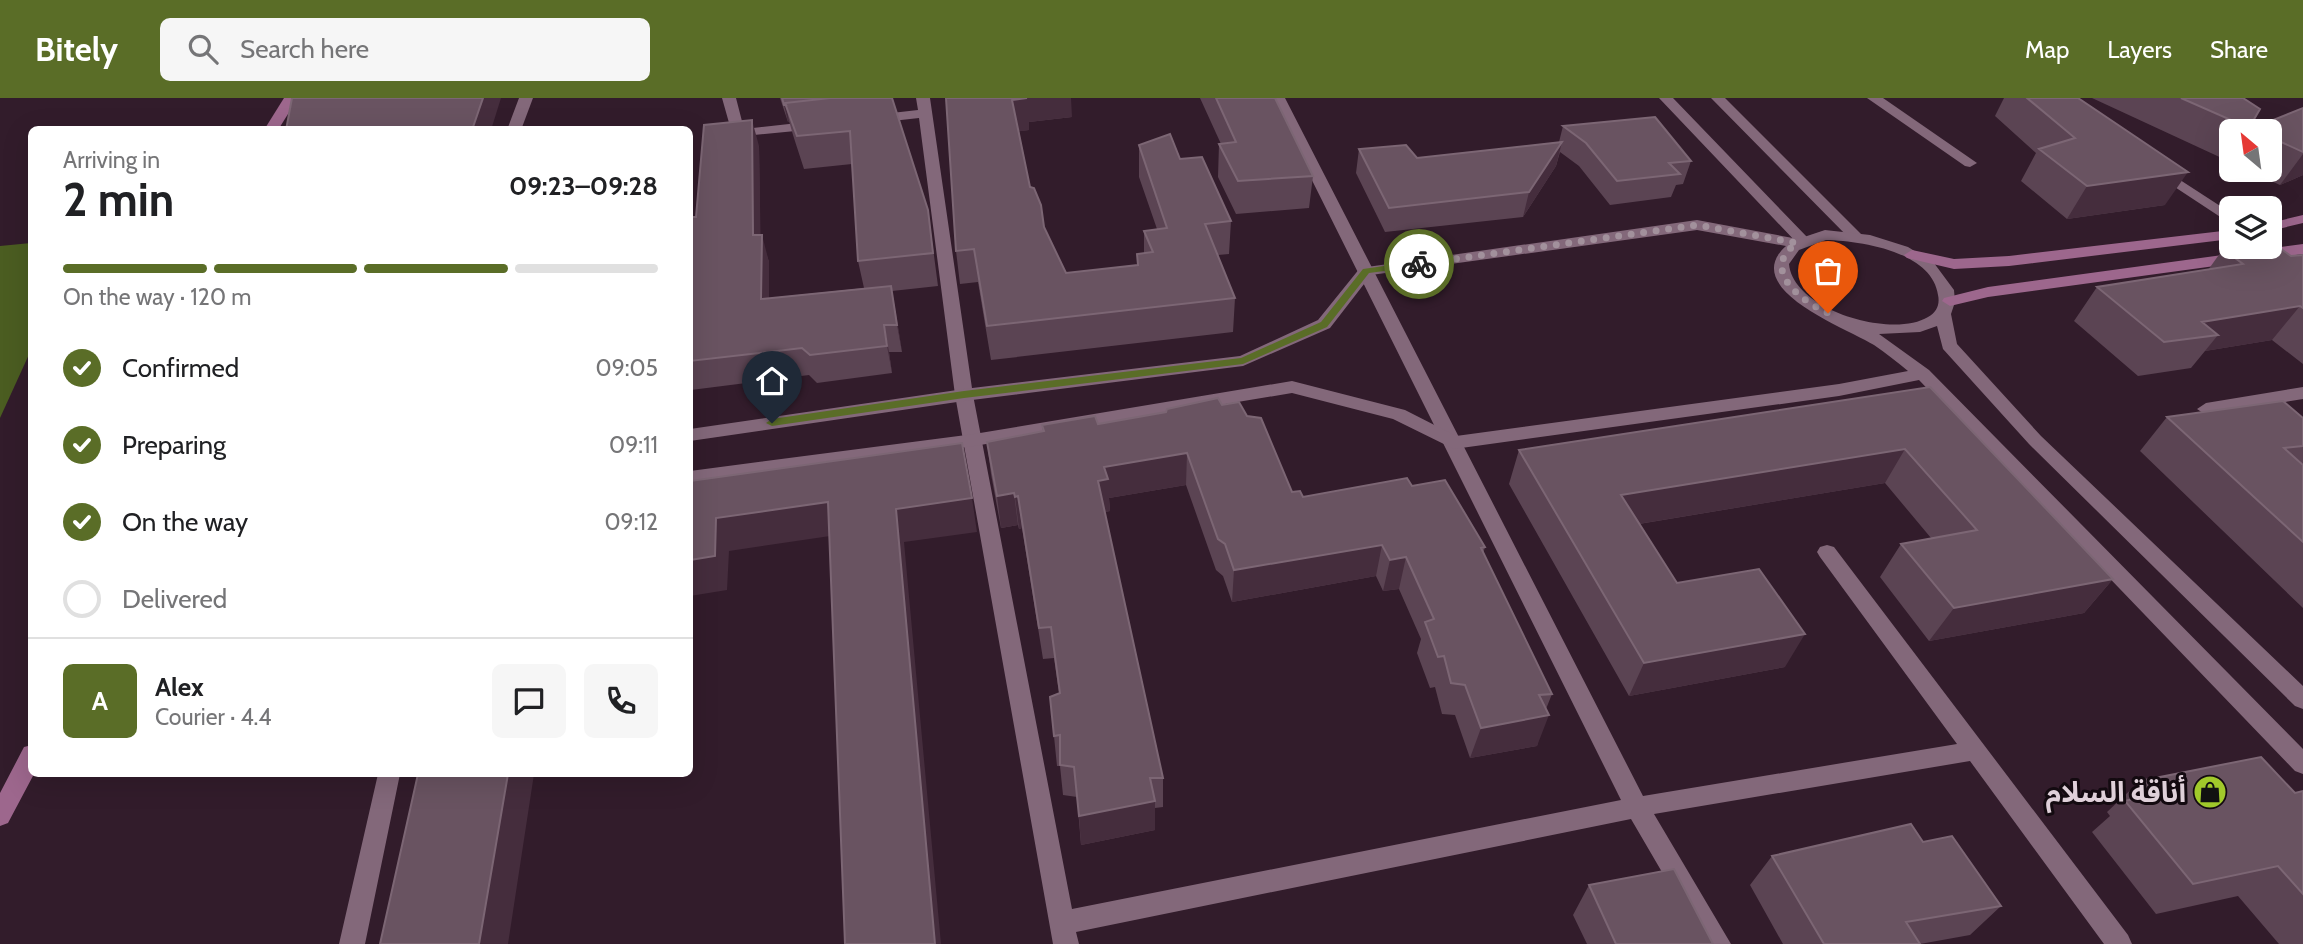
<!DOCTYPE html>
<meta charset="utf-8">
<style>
:root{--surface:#fff;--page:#f6f6f6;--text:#202124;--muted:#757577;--line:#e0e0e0;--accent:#5a6d27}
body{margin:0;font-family:Cabin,"Noto Sans Arabic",sans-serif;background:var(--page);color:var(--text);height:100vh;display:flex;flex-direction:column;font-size:26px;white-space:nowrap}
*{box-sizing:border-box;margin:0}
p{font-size:23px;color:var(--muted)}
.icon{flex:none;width:38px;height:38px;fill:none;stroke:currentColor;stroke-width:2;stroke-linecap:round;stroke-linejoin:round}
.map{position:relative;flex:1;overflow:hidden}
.panel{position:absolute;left:28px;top:28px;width:665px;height:651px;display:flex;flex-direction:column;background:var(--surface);border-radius:10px;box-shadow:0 7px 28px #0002}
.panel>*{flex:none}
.needle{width:46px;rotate:331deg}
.controls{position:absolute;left:2219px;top:21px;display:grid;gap:14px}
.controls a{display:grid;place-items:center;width:63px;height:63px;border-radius:10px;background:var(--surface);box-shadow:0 7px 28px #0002;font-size:35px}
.pin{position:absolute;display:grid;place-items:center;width:60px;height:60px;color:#fff;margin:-72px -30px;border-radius:50% 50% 50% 0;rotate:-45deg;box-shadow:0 0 7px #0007}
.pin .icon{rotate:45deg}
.courier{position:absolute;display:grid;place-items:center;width:70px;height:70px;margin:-35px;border:5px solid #5a6d27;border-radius:50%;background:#fff;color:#222;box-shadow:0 2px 9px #0007}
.summary em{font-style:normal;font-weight:800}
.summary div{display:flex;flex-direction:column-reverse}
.summary{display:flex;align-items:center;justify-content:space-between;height:119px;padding:0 35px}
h1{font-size:46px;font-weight:800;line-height:52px}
.bar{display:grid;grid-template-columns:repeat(4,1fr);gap:10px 7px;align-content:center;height:84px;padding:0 35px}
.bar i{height:9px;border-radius:5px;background:var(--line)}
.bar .on{background:var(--accent)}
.bar p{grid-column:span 4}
.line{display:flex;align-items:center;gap:18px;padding:0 35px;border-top:2px solid var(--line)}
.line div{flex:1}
.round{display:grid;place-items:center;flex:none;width:74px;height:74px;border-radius:10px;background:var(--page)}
ol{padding:0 35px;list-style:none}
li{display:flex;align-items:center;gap:21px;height:77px}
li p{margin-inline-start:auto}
li .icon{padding:7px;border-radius:50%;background:var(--accent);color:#fff;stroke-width:4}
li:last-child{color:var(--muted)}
li i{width:38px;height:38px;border:4px solid var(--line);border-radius:50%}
header{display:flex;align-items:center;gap:42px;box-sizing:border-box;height:98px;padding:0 35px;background:var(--accent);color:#fff}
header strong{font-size:33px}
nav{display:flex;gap:38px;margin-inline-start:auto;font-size:24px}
.search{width:490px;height:63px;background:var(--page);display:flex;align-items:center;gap:18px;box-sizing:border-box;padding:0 24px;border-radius:10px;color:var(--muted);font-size:26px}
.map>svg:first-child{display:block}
</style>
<header>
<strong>Bitely</strong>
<div class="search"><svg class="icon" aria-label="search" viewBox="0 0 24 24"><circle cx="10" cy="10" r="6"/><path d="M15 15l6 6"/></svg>Search here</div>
<nav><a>Map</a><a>Layers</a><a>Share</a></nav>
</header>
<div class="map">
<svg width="2303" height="846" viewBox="0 0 2303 846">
<rect width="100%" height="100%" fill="#321c2b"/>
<path fill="#4b5d21" d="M31,145V252L0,320V148Z"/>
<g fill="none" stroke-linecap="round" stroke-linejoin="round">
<path fill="#83687a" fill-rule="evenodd" d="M519,0H533L521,32H507Z
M722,0H736L744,31L816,23L823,27L816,31L733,39Z
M916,0H930L973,297L1072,811L1621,702L1271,0H1285L1643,698L1957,646L1820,459L1817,454L1820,449L1827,447L1834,449L2128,837L2132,846H2104L1970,663L1654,716L1731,846H1704L1631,721L1076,834L1079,846H1053L955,297L919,20L874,25L867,21L874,17L918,12Z
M1659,0H1673L1807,139L1810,142L1807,145H1797Z
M1711,0H1725L1863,138L1860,141H1850Z
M1867,0H1883L1977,65L1970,69L1965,68Z
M2157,67L2231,115V126L2152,74V68Z
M2303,289V301L2206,317L2197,311L2206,305Z
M378,676H400L365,846H339Z"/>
<path fill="#83687a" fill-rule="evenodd" d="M1697,122L1798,141L1825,132L1870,137L1908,149L1934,165L1954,192L1955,204L1951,216L1957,246L2041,338L2303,588V611L2295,608L2029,346L1943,251L1937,228L1920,234L1879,236L1929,272L2303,651V676L2295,673L1919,282L1839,298L1454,351L1393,321L1292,295L974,348L690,386V373L974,336L1292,283L1405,312L1456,338L1839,286L1908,273C1897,264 1886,255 1874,247C1847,230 1738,191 1786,148L1697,132L1371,177L1330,230L1243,268L964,303L690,343V331L964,291L1240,258L1318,222L1360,170ZM1826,142C1860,143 1932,153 1938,197C1940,206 1937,214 1928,219C1892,241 1793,212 1789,166L1799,152Z"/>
<path fill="#9d678d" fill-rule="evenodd" d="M284,0H298L278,32H264Z
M2303,117V125L2270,133V125Z
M2231,132V141L2009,168L1954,171L1907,160L1904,157L1912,152L1954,161L2009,158Z
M2303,146V156L1988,199L1950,208L1942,203L1944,200L1988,189Z
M32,647L34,676L8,725L0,728V695L24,649Z"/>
</g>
<path fill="#5b4453" d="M780,0H892L928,112L938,188L892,193L902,254H889L892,275L817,285L809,277L691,292L690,307V141L696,119L759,48L760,137L769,164V200L864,190L858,163L852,66L804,71L793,37L789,23L788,24Z
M946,0L1072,19L1029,24V32L1019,33L1030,89L1044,129L1066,175L1137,167V156L1144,155V133L1157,131L1139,79V47L1180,61L1231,123L1229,156L1218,157L1235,200L1233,234L991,262L978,184L960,186L956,153Z
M1200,0H1275L1313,78L1309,110L1236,116L1218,79L1219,46H1221Z
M2004,0H2078L2165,107L2067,121L2021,83L2036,55L1995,18Z
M2092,0H2243L2249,30L2247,33H2231V55L2226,62Z
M2303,10V77L2280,87L2247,72H2270V33H2250L2251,31Z
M1563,28L1691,63L1683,86L1676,87L1671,99L1610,107L1579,68L1560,54L1556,68L1523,119L1385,134L1356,75L1359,51L1417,60L1559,44Z
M2231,140L2291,158L2303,157V266L2272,242L2205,253L2191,270L2138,278L2074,223L2097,189L2208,172Z
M1930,289L2113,481L2084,515L1929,543L1880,479L1901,446L1931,440L1885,385L1639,426L1677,485L1785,569L1629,598L1509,386L1519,352Z
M1222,307L1292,394L1303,399L1412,388L1485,449L1483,456L1552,596L1546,611L1537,648L1470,660L1455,617L1442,616L1435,589L1430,590L1417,555L1421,541L1399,491L1383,493L1376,478L1232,504L1223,478L1216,472L1186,387L1109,400L1110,413L1105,414L1163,680V709L1155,710V732L1081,747L1077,699L1063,697L1060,668H1057L1050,599L1059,595L1054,560L1043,561L1022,430L1019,431L1018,427L1001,430L991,376L987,344L1043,333L1042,327L1098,326Z
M2167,319L2303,320V510L2140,353Z
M2140,683L2295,695L2303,693V846H2279L2238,798L2156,816L2092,734L2110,718L2107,714Z
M1923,744L2001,808L1970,837L1920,846H1783L1750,787L1772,758Z
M1589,787L1713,846H1587L1573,817Z"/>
<path fill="#452d3d" d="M483,0H501L491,32H472Z
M1027,0H1071L1072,19L1029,24V32L1015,34L1012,2Z
M784,7H786L789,23L788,24Z
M752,22L759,48L761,164L753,137Z
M1562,44L1556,68L1523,119L1529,94Z
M2303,56V77L2280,87Z
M2188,74L2165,107L2067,121L2087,88Z
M762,137L769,164V228L761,201Z
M891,188L896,215L902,254L897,227Z
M2300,208L2272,242L2205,253L2218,237L2202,224Z
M884,227L889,254L892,275L887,248Z
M690,286L691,292L690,307Z
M1905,351L1885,385L1608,431L1621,397Z
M1187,355L1186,387L1109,400L1110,413L1100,415L1098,383L1104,369Z
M1014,395L1018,427L1001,430L997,398Z
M1018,398L1022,430L1019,431L1015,399Z
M972,400L977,434L904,444L941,846H935L896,411Z
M828,404L837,437L729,453L727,492L690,498V462L716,420Z
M1382,447L1376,478L1232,504L1234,472Z
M1406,459L1399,491L1383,493L1390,462Z
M2113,481L2084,515L1929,543L1954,510Z
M1805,536L1785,569L1629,598L1644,565Z
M1549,617L1537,648L1470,660L1481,630Z
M508,676H534L508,846H479Z
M1155,703V732L1081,747L1079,718Z"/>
<path fill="#695361" stroke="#7c6674" stroke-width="2" d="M292,0H483L472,32H286Z
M782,0H830L785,5L786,7H784Z
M830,0H892L928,112L933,155L858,163L850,33L797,38L785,5Z
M946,0H1027L1012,2L1030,89L1034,90L1041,107L1044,129L1066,175L1138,167L1137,156L1153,154L1144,133L1167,130L1139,47L1170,36L1180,61L1202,59L1231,123L1205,126L1235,200L987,228L974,151L956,153Z
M1216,0H1275L1313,78L1238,83L1219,46L1236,44Z
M2027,0H2078L2188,74L2087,88L2039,51L2075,40Z
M2181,0H2243L2260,11L2249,30Z
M2303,10V54L2270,39V33H2257L2251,31Z
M1655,19L1691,63L1669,65L1680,76L1617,83L1586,45L1563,28Z
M752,22L753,137H762L761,201L891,188L897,227H884L887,248L810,257L802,250L690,263V141L692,119H696L704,27Z
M1562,44L1529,94L1389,110L1359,51L1406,47L1417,60Z
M2231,140V149H2270V143L2291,158L2303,157V210L2300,208L2202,224L2218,237L2164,244L2097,189L2243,166L2223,151Z
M1930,289L2113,481L1954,510L1901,446L1977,432L1905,351L1621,397L1677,485L1759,471L1805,536L1644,565L1519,352Z
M1218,300L1222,307L1239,304L1247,318L1261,320L1292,394L1300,393L1303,399L1407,380L1412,388L1445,382L1485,449L1481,450L1552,596L1539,597L1549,617L1481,630L1465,587L1451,585L1444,558L1438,559L1425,524L1434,521L1406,459L1390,462L1382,447L1234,472L1225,446L1218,441L1187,355L1104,369L1108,381L1098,383L1163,680H1150L1155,703L1079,718L1074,669L1060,667V637L1054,638L1050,599L1060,595L1051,529L1039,530L1018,398L1015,399L1014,395L997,398L987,344L1044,333L1042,327L1095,318L1098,326L1166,314L1167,311Z
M2283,303L2303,320V348L2284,350L2303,367V444L2167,319Z
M962,345L972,400L896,411L935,846H845L828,404L716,420L715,458L690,462V383Z
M2261,659L2295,695L2303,693V796L2278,768L2193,786L2125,703L2153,697L2140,683Z
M418,676H508L479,846H380Z
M1911,726L1923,744L1952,738L2001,808L1906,824L1920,846H1824L1772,758Z
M1674,771L1713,846H1616L1589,787Z"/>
<path fill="#5a6d27" d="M1419,163L1422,164V168L1369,175L1327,229L1243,266L964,300L772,328L766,325L772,321L964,293L1241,260L1321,224L1363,171Z"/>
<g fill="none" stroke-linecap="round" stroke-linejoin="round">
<path stroke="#a2919c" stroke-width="7" stroke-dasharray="0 12.6" d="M1419,166L1697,127L1797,145C1759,171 1801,203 1828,215"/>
</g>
<defs>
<symbol id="shop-disc" viewBox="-11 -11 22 22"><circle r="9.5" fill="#a1c92b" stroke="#130a10"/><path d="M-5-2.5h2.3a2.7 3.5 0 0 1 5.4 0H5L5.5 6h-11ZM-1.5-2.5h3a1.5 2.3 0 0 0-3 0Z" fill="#111"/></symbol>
</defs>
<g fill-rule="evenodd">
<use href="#shop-disc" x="2191" y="675" width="38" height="38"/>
</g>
<g text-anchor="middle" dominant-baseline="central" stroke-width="6" stroke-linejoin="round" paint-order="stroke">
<g font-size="28" font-weight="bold" fill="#dfd0d9" stroke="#130a10" text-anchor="end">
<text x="2186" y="694">أناقة السلام</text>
</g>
</g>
</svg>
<div class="controls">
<a><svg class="needle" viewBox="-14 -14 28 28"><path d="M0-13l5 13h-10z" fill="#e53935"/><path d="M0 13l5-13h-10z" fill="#757577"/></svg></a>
<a><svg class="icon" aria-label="layers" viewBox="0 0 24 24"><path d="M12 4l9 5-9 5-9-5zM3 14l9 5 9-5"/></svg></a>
</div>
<div class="pin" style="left:1828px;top:215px;background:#ea580c"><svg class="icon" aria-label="bag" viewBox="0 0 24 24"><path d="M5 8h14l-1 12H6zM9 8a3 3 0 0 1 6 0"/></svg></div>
<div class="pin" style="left:772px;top:325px;background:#1f2937"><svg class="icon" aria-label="home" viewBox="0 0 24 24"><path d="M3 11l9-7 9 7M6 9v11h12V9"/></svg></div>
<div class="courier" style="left:1419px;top:166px"><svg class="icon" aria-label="bike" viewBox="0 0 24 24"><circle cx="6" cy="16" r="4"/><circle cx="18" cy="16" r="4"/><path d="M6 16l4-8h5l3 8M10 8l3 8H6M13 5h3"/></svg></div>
<section class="panel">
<div class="summary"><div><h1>2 min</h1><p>Arriving in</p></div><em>09:23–09:28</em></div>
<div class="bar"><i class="on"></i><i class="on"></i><i class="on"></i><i></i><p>On the way · 120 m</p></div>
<ol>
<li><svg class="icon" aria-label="check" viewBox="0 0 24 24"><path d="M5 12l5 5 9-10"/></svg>Confirmed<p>09:05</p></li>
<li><svg class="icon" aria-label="check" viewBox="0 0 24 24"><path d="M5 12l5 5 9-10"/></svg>Preparing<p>09:11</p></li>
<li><svg class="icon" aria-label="check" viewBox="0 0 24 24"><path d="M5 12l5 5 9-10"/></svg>On the way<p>09:12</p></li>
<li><i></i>Delivered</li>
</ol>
<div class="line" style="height:126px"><b class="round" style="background:var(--accent);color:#fff">A</b><div><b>Alex</b><p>Courier · 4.4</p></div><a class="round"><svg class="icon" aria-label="chat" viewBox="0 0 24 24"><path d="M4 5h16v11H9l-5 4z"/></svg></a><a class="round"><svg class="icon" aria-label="phone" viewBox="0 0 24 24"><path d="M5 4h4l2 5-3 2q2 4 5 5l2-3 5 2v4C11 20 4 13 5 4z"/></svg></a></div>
</section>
</div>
